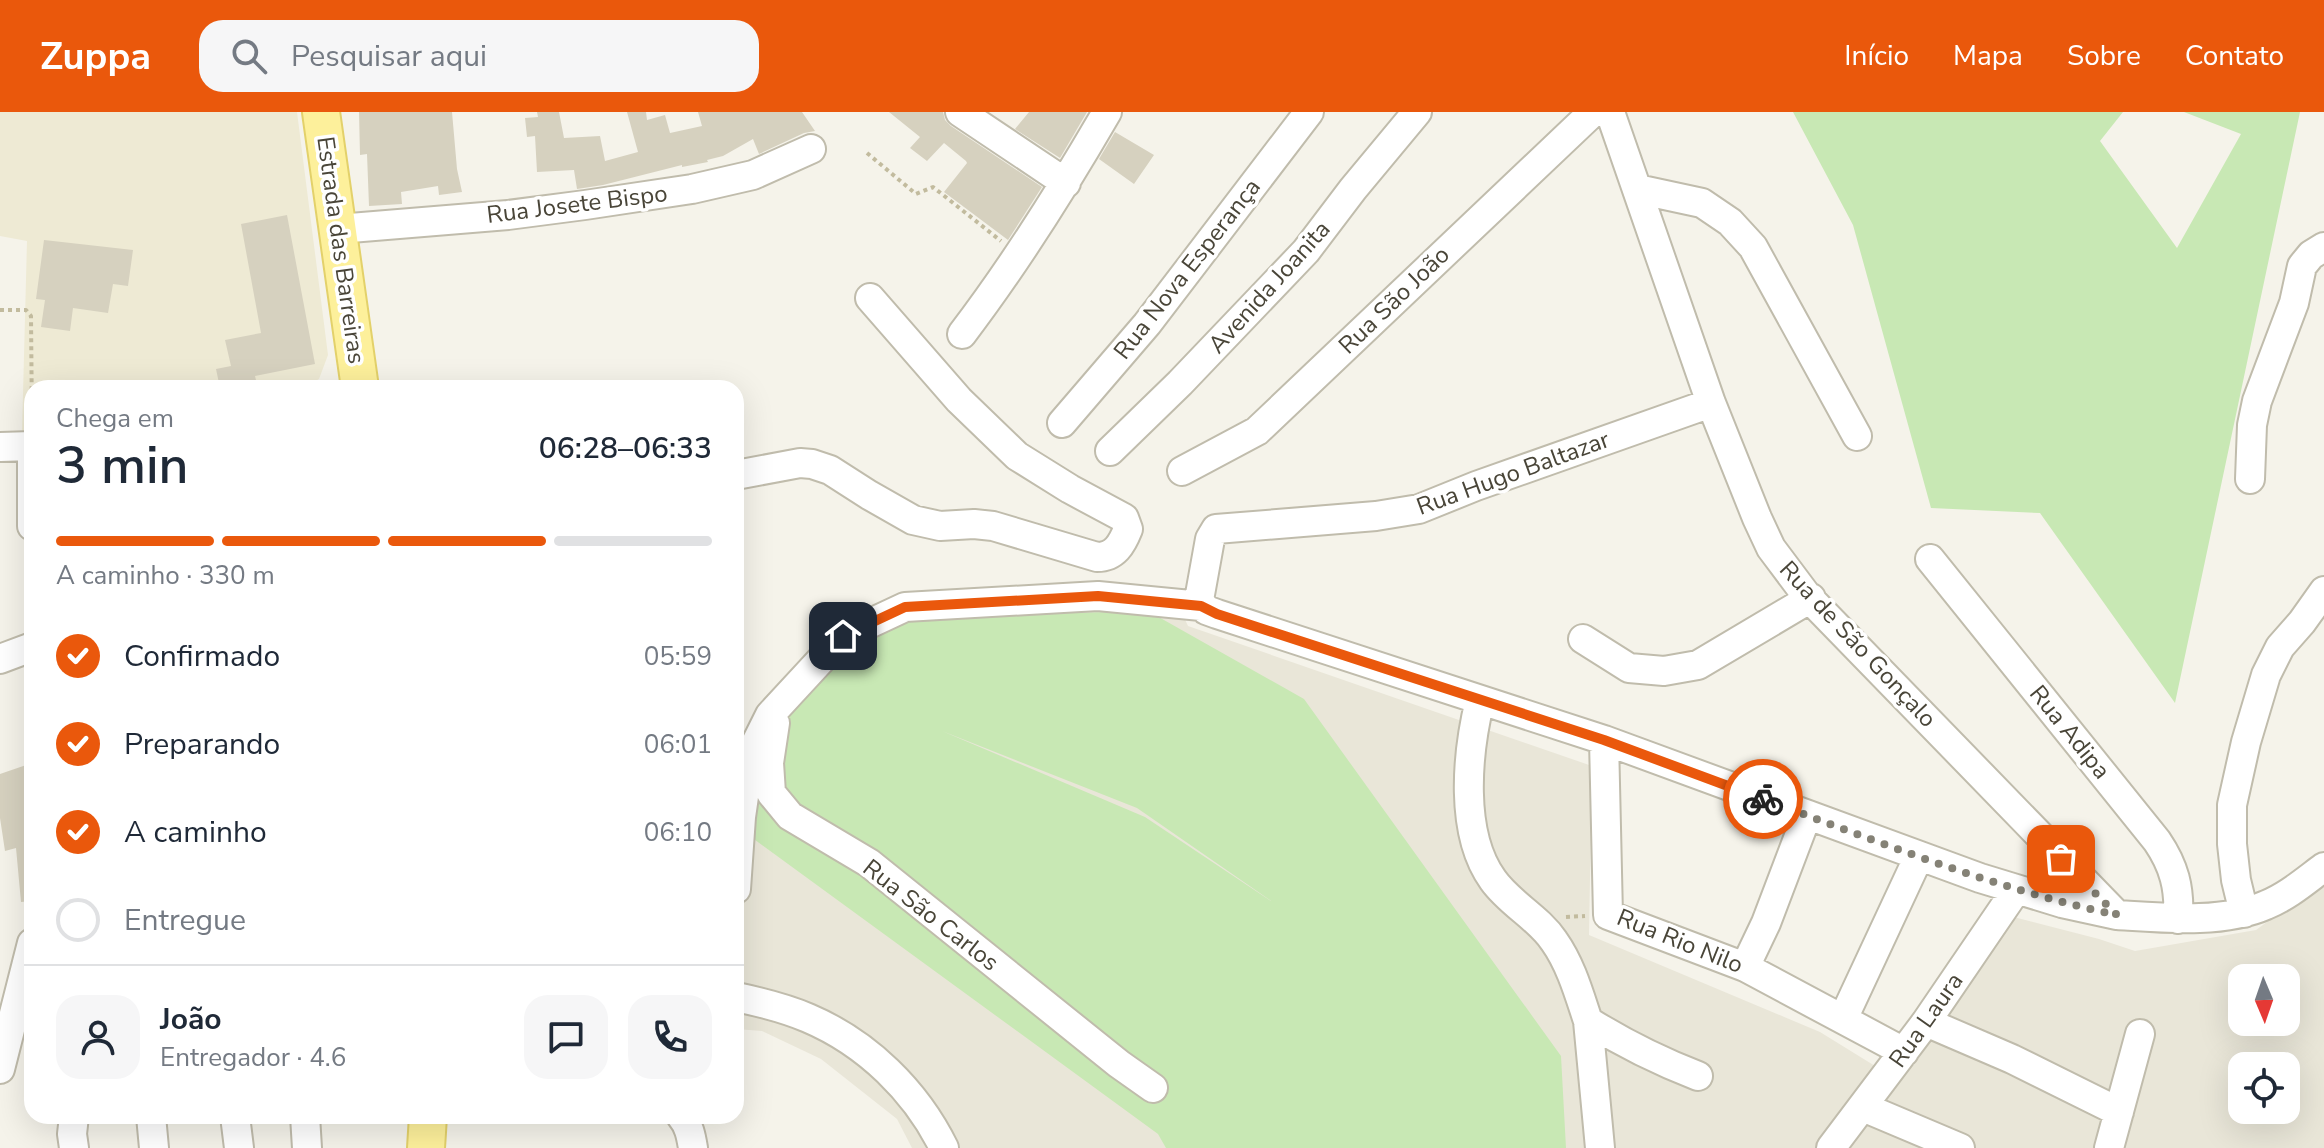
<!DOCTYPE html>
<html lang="pt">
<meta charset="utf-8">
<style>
:root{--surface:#fff;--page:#f6f6f7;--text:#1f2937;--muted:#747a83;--line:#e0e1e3;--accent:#ea580c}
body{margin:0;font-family:"Nunito Sans",sans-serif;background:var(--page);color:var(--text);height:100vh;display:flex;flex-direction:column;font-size:30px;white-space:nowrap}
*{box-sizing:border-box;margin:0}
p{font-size:26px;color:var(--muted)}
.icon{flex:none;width:44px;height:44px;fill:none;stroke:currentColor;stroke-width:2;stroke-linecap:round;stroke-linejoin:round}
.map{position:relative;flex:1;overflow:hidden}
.sheet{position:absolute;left:24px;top:268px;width:720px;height:744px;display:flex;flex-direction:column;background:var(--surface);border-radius:24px;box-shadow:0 8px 32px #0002}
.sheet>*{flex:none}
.needle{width:52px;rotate:178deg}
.fabs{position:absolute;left:2228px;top:852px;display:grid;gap:16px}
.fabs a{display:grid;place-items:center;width:72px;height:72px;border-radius:16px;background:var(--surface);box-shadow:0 8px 32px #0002;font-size:40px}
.pin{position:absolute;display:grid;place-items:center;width:68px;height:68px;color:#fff;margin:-34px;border-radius:16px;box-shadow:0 4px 12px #0006}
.courier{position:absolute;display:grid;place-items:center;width:80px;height:80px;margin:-40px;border:6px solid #ea580c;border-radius:50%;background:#fff;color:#222;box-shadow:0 2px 10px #0007}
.overview em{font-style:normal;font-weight:600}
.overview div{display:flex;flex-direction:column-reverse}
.overview{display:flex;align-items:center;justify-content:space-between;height:136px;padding:0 32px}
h1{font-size:52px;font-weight:600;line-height:60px}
.bar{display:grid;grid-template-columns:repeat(4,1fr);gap:12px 8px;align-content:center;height:96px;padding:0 32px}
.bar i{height:10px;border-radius:6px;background:var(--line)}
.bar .current{background:var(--accent)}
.bar p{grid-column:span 4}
.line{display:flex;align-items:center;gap:20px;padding:0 32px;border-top:2px solid var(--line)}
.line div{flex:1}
.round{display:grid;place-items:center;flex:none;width:84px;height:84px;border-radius:24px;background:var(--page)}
ol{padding:0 32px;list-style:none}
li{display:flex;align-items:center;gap:24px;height:88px}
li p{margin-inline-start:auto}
li .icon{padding:8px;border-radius:50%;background:var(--accent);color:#fff;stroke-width:4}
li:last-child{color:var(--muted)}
li i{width:44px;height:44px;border:4px solid var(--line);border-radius:50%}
header{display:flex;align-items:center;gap:48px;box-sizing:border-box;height:112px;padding:0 40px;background:var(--accent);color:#fff}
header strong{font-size:38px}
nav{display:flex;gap:44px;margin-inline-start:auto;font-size:28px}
.search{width:560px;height:72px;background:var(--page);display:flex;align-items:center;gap:20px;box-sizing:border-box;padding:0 28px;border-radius:24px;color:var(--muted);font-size:30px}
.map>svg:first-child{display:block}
</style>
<header>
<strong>Zuppa</strong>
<div class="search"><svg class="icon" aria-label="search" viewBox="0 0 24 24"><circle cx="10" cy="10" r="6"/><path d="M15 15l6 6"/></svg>Pesquisar aqui</div>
<nav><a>Início</a><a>Mapa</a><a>Sobre</a><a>Contato</a></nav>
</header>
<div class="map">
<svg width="2324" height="1036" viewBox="0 0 2324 1036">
<rect width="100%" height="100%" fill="#f5f3ea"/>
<path fill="#e9e6d8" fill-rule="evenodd" d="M931,490L1181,499L1188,514L1592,654L1589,823L1820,920L1888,962L1998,801L2099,827L2135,839L2256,818L2324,768V1036H912L897,1007L821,947L762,919L736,917V659L839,516ZM2242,866H2286V910H2242ZM2242,954H2286V998H2242Z"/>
<path fill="#eeead4" d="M0,0H297L328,243L319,267L304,276H32V319L22,320L27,129L0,124Z"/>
<path fill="#c8e8b4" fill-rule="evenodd" d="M1793,0H2123L2100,29L2177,136L2241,22L2184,0H2300L2175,591L2040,401L1931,396L1853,113Z
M1148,499L1304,587L1561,944L1566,1036H1166L1158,1022L736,714L775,602L900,505ZM942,619L1137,696L1277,793L1145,705Z"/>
<path fill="#d6d1bf" d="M359,0H452L457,57L462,80L439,83L438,74L401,80L402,92L369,94L367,42L360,43Z
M537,0H559L564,26L600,24L605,49L638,40L627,0H646L647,8L665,3L670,21L702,14L698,0H802L815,19L804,21L759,42L753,27L723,44L707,48L708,50L682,55V53L603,73L577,77L574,58L537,60L535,24L527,25L525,6L538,5Z
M889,0H943L945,8L951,14L1042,75L1008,128L944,80L967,51L966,49L944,31L927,49L910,36L920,25Z
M1029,0H1087L1060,46L1015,17Z
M1115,20L1154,43L1134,72L1099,47Z
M287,103L315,252L255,264L258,276H220L216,257L231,254L225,228L261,221L241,112Z
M44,128L133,138L128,174L113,172L108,201L73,196L70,219L41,215L45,188L36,187Z
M32,651V789L21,790L16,736L5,739L0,706V662Z"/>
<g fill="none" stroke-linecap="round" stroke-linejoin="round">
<defs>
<path id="minor" d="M960,0L1066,71
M1610,0L1711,291L1757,406L1771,436L1807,484L2117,803C2164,806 2223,812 2266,793C2288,784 2305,769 2324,755
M1637,77L1702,91L1730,110L1753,135L1857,324
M338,117L508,103L585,93L692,77L753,63L811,37
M962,222C1016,151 1063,76 1107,0
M1711,291L1476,374L1419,397L1376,404L1216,417L1210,427L1199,488L1206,498L1217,502L1604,628L1980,766L2062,791L2117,803
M1062,311L1147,212L1309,0
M0,335L32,334
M32,336V414
M1110,339L1180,271L1306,139L1353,77L1417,0
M1182,359L1257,319L1593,0
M736,363L800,351L812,352L830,358L869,383L913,408L940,414L974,412L993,414L1097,445C1115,445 1122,432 1128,417L1124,406L1070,377L1017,344L959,288L870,186
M2250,367L2252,313L2257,289L2294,191L2302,154L2311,143L2324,135
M1930,447L2157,729C2174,754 2180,776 2178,807
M1583,527L1629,556L1664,559L1698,553L1811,486
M0,547L32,535
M1480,588C1467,641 1459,721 1493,768C1510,792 1538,805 1554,829C1571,853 1579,882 1588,909C1623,931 1659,949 1698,964
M775,611L769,651L771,681L790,704L869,751L1119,952L1153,976
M1604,628L1608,803L1745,855L1904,940
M736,777L741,705L750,643L770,603L843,524L905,495L1098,484L1201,494
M2244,801L2236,768L2232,732V693L2246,630L2266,563L2280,535L2302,510L2324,479
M1745,855L1766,811L1807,703
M736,885C760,890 785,896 808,906C867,931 916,979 944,1036
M1843,907L1919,744
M1588,909L1600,1036
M1926,910L2012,947L2119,1000
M0,957L32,831
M1863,995L1960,1036
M151,1004L154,1036
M235,1004L239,1036
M305,1004L307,1036
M681,1004C689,1013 691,1024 693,1036
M74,1036L72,1022L74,1004
M1831,1036L1926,910L2016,778
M2109,1036L2140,922"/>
<path id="major" d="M321,0L360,276
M426,1036L428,1004"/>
</defs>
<use href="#minor" stroke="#c0bcac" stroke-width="32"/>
<use href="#major" stroke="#e3d16a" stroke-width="40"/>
<path stroke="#c2bb9e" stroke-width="4" stroke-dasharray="4 4" stroke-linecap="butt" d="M867,41L916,82L933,75L1001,129
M0,198H26L31,204L32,313
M1566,805L1585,804"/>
<use href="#minor" stroke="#fff" stroke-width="28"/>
<use href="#major" stroke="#fdf09b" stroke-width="36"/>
</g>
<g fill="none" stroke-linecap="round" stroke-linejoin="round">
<path stroke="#858276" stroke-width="8" stroke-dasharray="0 14.4" d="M1763,687C1879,730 1995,777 2117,803L2061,747"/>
<path stroke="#ea580c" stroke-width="10" d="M843,524L905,495L1098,484L1201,494L1217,502L1604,628L1763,687"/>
</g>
<g text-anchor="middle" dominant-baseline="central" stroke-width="7" stroke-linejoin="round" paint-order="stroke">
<g font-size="24" fill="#494538" stroke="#fff">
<text transform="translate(577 92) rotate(-7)">Rua Josete Bispo</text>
<text transform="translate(341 138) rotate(82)">Estrada das Barreiras</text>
<text transform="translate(1187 157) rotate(-52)">Rua Nova Esperança</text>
<text transform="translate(1269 175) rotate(-48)">Avenida Joanita</text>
<text transform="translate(1394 188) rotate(-44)">Rua São João</text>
<text transform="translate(1513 361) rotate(-20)">Rua Hugo Baltazar</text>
<text transform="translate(1858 532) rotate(47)">Rua de São Gonçalo</text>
<text transform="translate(2070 620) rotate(51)">Rua Adipa</text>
<text transform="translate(931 803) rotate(38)">Rua São Carlos</text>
<text transform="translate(1680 829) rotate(22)">Rua Rio Nilo</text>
<text transform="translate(1926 908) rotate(-55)">Rua Laura</text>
</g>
</g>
</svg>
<div class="fabs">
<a><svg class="needle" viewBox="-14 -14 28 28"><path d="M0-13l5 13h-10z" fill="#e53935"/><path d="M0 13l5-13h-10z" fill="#747a83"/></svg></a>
<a><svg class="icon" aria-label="locate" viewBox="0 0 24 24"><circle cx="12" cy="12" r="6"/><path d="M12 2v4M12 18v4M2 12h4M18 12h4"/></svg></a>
</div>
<div class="pin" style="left:2061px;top:747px;background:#ea580c"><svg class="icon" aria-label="bag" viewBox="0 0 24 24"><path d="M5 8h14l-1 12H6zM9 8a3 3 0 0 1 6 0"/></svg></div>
<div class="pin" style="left:843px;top:524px;background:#1f2937"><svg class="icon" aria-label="home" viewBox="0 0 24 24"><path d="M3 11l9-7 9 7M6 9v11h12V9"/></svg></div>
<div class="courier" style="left:1763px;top:687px"><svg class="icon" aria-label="bike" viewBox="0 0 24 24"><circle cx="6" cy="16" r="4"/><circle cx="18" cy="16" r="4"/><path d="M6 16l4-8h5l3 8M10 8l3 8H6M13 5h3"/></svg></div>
<section class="sheet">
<div class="overview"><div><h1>3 min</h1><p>Chega em</p></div><em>06:28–06:33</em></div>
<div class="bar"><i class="current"></i><i class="current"></i><i class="current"></i><i></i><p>A caminho · 330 m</p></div>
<ol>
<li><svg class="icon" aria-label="check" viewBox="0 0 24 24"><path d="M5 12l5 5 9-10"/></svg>Confirmado<p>05:59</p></li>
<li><svg class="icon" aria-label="check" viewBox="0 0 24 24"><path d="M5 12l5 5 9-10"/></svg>Preparando<p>06:01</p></li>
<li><svg class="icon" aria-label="check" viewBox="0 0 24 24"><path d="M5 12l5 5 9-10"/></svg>A caminho<p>06:10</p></li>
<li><i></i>Entregue</li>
</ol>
<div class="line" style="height:144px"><a class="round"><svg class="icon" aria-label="person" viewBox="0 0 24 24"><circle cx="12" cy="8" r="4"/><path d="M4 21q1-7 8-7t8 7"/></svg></a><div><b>João</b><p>Entregador · 4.6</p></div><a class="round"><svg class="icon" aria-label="chat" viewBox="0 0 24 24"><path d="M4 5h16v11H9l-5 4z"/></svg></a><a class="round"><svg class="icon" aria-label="phone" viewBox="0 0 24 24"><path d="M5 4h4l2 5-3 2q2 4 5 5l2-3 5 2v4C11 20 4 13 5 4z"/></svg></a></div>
</section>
</div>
